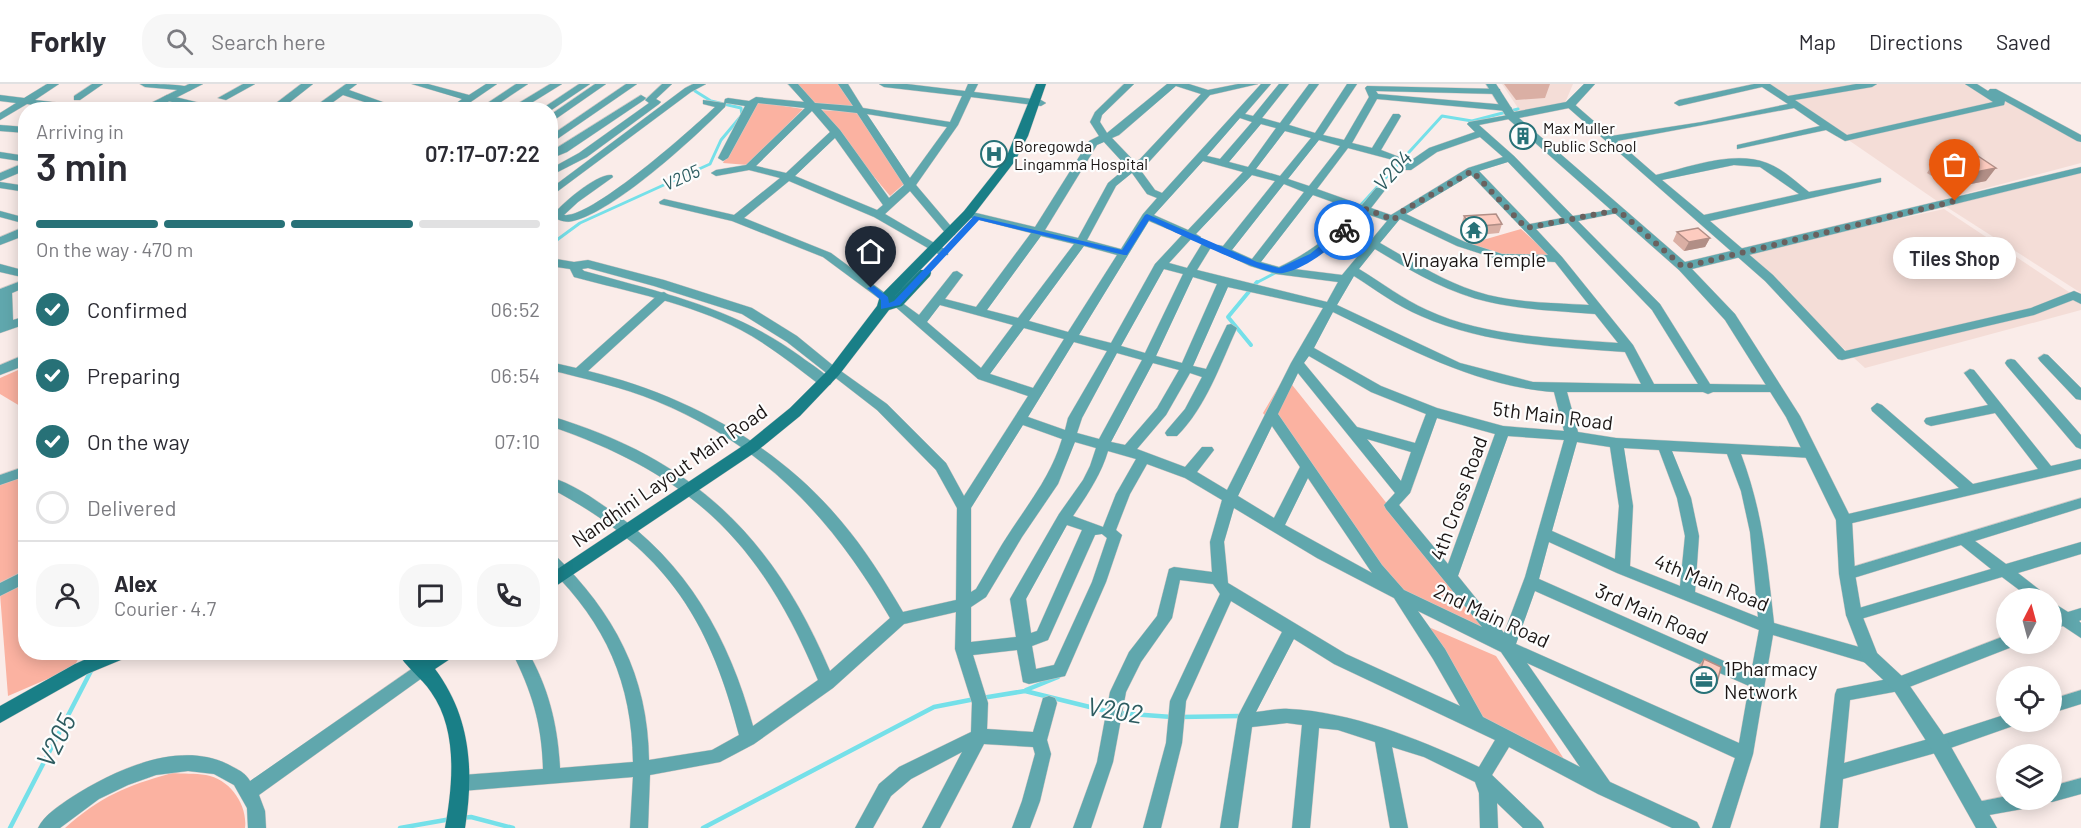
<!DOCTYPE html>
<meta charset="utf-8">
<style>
:root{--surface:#fff;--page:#f7f7f7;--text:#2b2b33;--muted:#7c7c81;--line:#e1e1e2;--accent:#277177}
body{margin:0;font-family:Barlow,sans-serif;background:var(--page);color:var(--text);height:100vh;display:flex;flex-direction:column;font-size:22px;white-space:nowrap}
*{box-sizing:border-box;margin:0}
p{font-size:20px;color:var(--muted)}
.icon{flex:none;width:33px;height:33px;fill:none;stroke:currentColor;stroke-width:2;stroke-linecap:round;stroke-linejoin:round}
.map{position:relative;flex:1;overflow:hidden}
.drawer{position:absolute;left:18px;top:18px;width:540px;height:558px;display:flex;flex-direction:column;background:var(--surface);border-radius:24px;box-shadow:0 3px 15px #0003}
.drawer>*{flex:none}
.needle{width:39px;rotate:6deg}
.buttons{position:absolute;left:1996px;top:504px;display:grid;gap:12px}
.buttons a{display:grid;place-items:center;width:66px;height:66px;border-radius:50%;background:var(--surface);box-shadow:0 3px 15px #0003;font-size:30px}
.pin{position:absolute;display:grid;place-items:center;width:51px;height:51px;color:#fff;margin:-62px -26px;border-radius:50% 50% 50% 0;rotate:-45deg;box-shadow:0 0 6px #0007}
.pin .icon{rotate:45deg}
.courier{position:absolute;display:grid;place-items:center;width:60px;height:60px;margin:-30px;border:4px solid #1a73e8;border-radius:50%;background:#fff;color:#222;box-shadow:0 2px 8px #0007}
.bubble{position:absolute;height:42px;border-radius:21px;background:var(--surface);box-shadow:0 3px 15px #0003;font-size:20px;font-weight:600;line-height:42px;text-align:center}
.summary em{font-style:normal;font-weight:600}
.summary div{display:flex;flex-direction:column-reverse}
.summary{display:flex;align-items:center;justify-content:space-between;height:102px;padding:0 18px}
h1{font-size:39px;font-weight:600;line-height:45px}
.bar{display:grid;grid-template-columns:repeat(4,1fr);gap:9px 6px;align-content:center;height:72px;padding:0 18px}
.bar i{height:8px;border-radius:4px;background:var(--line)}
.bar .current{background:var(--accent)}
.bar p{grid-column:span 4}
.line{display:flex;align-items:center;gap:15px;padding:0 18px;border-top:2px solid var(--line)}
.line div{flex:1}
.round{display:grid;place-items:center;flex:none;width:63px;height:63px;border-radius:24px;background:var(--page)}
ol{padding:0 18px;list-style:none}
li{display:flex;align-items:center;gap:18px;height:66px}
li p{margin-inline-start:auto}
li .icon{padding:6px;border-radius:50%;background:var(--accent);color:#fff;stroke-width:4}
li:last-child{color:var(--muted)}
li i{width:33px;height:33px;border:3px solid var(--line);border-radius:50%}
header{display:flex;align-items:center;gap:36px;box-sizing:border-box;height:84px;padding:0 30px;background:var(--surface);border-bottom:2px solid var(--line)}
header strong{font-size:28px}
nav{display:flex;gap:33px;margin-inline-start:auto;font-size:21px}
.search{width:420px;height:54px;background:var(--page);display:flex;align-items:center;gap:15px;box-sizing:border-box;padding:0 21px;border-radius:24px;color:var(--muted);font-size:22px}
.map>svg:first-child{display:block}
</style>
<header>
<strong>Forkly</strong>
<div class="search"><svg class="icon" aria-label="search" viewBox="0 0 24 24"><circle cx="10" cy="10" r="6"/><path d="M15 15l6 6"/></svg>Search here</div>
<nav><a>Map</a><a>Directions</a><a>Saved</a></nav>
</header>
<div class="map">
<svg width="2081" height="744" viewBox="0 0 2081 744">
<rect width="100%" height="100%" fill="#faece9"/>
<path fill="#f4ddd7" d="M1502,0H1573L1565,19L1520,27Z
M1767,0H1975L2081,59V79L1937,117Z
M2081,89V209L1945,122Z
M1944,125L2081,216V226L1865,284L1740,170Z"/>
<path fill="#fbb2a1" d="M798,0H838L853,22L814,20Z
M758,18L803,25L748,81L723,79L753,21Z
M819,26L857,28L905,99L890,112Z
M1521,145L1552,173L1501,170L1469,160Z
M25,283V325L0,310V294Z
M1285,292L1488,546L1384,505L1263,329Z
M25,388V488L0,503V397Z
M25,500L26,568L82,569L73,584L8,612L0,510Z
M1410,535L1496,572L1566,678L1481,637Z
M172,689C183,690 195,689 206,691C230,695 248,721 245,744H65C101,712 126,702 172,689Z"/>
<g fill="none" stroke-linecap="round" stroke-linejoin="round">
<path stroke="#75e0e9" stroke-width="3" d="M1359,123L1442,32L1472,37L1518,25
M550,161L580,139L710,80L721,56L742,31L741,24L711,17L695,7
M1256,199L1277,188"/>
<path stroke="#75e0e9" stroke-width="4" d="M1251,261L1228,233L1257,198"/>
<path stroke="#75e0e9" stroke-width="4.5" d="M1026,606L1058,593
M982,614L1025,607L1110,628
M1117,629L1172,633
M1180,633L1241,632
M461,734L471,733L513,744
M10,744L92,585
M400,744L451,735
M703,744L934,623L975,615"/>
<defs>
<path id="minor" d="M47,0H59L35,16L95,23L100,26H68L27,20L0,36V29L16,19L0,17V11L24,14Z
M92,0H103L80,16H74V12Z
M140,0C155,0 181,0 194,4L189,7L145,3Z
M243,0H255L226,16L218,14Z
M346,0H357L349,6L405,26H389L343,11L322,26H310Z
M412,0H428L469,11L486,0H497L459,26H447L462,15Z
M516,0H528L489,26H477Z
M550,0H562L520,26H507Z
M579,0H590L550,27L540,26Z
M595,0H606L550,39V31Z
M626,0H637L550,60V52Z
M662,0H672L656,15L661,18L659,20L587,73L550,92V85L579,69L649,19L645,16Z
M693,0H706L691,8L550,113V105L685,4Z
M788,0H798L815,19L853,22L838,0H848L863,24L950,38L962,12L884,3L879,0H907L965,7L968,0H978L974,8L1041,16L1046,19L1041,22L971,13L958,41L916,101L955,147V151H947L910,107L885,130L948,167V171H940L874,133L789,97L744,134L831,169L889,212L891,215L889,218L885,219L823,173L732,137L660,120L659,118L664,115L734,131L780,94L749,86L716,92L711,89L716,86L746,81L805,24L758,19L728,74L723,77L718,74L745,22L726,19L725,23C693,55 615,127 573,137C566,139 557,136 552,132C561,120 597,89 612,91L613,93L578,118L564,131C591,135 693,44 715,23L703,20V16L724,19L725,15L728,14L749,17L756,13L804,18ZM821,25L857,29L904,101L889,114L840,46ZM812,27L830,48L786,89L756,82ZM867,30L947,43L910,94ZM835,54L883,121L877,126L795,92Z
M1124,0H1134L1102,31L1100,38L1107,49L1167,0H1189L1208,6L1238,0H1258L1210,11L1148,79L1139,84L1155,106L1162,109L1261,0H1271L1245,30L1253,32L1279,0H1289L1262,34L1280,39L1309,0H1319L1289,41L1315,49L1347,0H1357L1323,51L1344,56L1369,13L1365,4L1367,2L1500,5V9L1497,10L1376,7L1378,10L1507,21L1512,24L1507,27L1377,15L1352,59L1372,64L1393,30H1399L1401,32L1381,66L1402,74L1397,77L1348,64L1317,105L1362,121L1376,104H1384L1385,106L1371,124L1391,131L1468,84L1503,73L1480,53L1437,68L1411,86H1403V82L1429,64L1475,48L1467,40L1469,38L1514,30V34L1479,41L1514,72L1573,132L1622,124V128L1578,137L1660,220L1710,300L1780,301L1781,304L1775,308H1713L1708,310L1703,308H1567L1578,348L1616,354L1811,364L1818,369L1811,374L1741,370C1763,429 1767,477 1774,539L1870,566L1876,568L1878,573L1876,578L1870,580L1773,551L1753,670L1730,744H1712L1735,674L1527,579L1610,698L1697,738L1700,744H1672L1598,710L1509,663L1492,691L1541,738L1544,744H1523L1497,719L1498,744H1480L1479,709L1475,698L1424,673L1392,663L1408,744H1390L1375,658L1338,646L1319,644L1310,744H1292L1302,641L1287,639L1252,643L1238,744H1220L1238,632L1282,548L1231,517L1186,617L1182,659L1161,744H1143L1166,659L1170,617L1220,510L1213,500L1180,496L1172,534L1141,578L1126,608L1113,678L1091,744H1073L1097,678L1110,608L1129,568L1157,532L1169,485L1174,483L1212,488L1210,458L1222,416L1185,394L1147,380L1130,410L1116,446L1122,451L1106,498L1065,592L1029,600L1023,598L1017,566L973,571L988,619L987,645L1033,648L1043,614L1049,612L1055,614L1057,619L1047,656L1051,670L1040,717L1030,744H1012L1022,717L1035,670L1033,663L984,660L940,744H922L962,668L911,695L891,712L873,744H855L879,700L899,683L971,648L972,619L955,565L956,528L904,540L833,604L754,660L720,678L650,691L648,744H630L633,693L462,707L456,705L453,699L456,693L462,691L543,685C542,640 532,608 512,568H528C549,604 558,643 560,684L633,678C632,599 606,540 550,485V469L555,471C614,529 648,591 649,676L712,666L739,651C708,530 663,464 550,404V393C571,399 593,414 610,426C687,478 729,554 753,642L818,596C761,458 692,391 550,342V332C692,374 773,452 830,587L890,534C832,434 765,362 656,317C622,303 586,295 550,286V278L576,284L660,209L664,208L670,212L588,287C684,310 777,360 841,437C865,465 884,496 903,528L956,516L957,424L936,386L877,326L828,288L834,284L838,285L887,320L946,379L964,412L1028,312L978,295L891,219L897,215L919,231L953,188L957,187L963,191L945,215L976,223L1031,149L964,132L963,130L968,127L1035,143L1089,57L1099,52L1090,38L1095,28ZM1176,2L1201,10L1140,75L1135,78L1112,54L1119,51ZM1240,34L1252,38L1220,75L1207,72ZM1261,40L1276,44L1248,83L1229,78ZM1285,47L1311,54L1280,92L1256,85ZM1319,56L1340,62L1309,102L1288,95ZM1104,58L1127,83L1108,99L1078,154L1045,146L1097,61ZM1203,77L1243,88L1188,146L1154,131ZM1508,78L1562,134L1530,140L1479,87ZM1132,89L1147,110L1157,114L1143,130L1121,165L1087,156L1116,102ZM1252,91L1275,97L1223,162L1218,161L1212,164L1250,182L1276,190L1338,198L1327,218L1197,186L1213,160L1207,157L1203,158L1187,184L1169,179L1191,155H1199L1201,153L1196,150ZM1471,91L1548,171L1502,170L1465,158L1406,130ZM1284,100L1304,108L1252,175L1232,166ZM1313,111L1355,126C1333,151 1309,169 1279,183L1261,178ZM1364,129L1387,137L1342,191L1294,185L1330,164ZM1400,135L1457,162L1497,175L1555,178L1589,221C1555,219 1521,219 1488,211C1449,201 1415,179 1380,159ZM1149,137L1182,151L1155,180L1111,259L1079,251ZM1568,139L1652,226L1698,300H1654L1633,261L1562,173L1536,145ZM1041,152L1074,160L1018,234L987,226ZM1084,162L1117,171L1068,248L1029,237ZM1375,165C1411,187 1448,209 1489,218C1524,226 1560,227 1595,230L1618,259C1555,254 1485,253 1427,226C1403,215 1382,199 1359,185ZM1164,185L1183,190L1145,269L1121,262ZM1354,192C1376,206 1397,222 1421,232C1484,260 1557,263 1625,268L1641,300L1533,298L1460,279L1337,221ZM1193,193L1217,200L1182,279L1156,272ZM1228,203L1323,224L1291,279L1227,406L1197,388L1214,366L1212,363H1202L1185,383L1137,365L1166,331L1190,289L1202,293L1185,325L1167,346L1165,349L1167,352H1177C1206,323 1220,281 1237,244L1231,240L1227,241L1206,285L1193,282ZM940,221L1013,241L981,284L927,238ZM1333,228C1404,262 1474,302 1554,308L1564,347L1503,342L1437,324L1381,302L1314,264ZM1024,244L1064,255L1033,304L990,290ZM1074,258L1107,267L1068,334L1065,346L1028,333ZM1117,269L1142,276L1099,355L1077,349L1082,334ZM1309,272L1371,308L1426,330L1415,359L1357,343L1304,279ZM1153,279L1179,286L1157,324L1125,361L1111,358ZM1298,289L1395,409L1384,421L1386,425L1482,543L1404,506L1382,481L1278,330ZM1437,334L1495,350L1448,480L1399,421L1410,409ZM1023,341L1062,355C1052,389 1032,415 1012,445C999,464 988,485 976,505L971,508V424ZM1272,342L1300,383L1274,434L1238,412ZM1508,352L1564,356L1525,493L1504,549L1458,492ZM1367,355L1411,368L1401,397ZM1075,358L1096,364L1090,382L1083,396L1059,430L1010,515L1016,553L971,558V523L986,513L1022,453L1058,400ZM1577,358L1610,363L1619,422L1615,475L1552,447ZM1624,364L1659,366L1677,414L1685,452L1680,502L1630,482L1633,422ZM1108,367L1136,375L1116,410L1103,443L1073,432C1087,411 1101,391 1108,367ZM1672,367L1727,370L1741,407L1750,448L1758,533L1695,508L1699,452L1691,414ZM1308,394L1372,489L1285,441ZM1234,424L1317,474L1394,514L1433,575L1460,622L1346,570L1228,499L1224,458ZM1067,441L1082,446L1037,547L1031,549L1026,515ZM1102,450L1107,454L1092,498L1054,581L1036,585L1032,562L1048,556L1095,451ZM1549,458L1617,489L1759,546L1751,589L1539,495ZM1535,507L1749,602L1739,659L1516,560ZM1418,527L1501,568L1580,683L1483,633L1445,565ZM1294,555L1334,580L1495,656L1479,683C1421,656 1353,628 1289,625C1278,624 1267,627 1256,628Z
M1754,0H1770L1788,12L1856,0H1877L1872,3L1795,16L1847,51L1993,18L1965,0H1977L1988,7L1990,5H1996L2081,51V58L2077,57L2005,17L2004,21L1845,57L1826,46L1737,65V61L1820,42L1794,24L1617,57L1656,91C1690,83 1733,66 1767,79C1783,85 1796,98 1809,108L1881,94V98L1710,137L1773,191L1845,267L2031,224L2074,207L2081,210V220L2073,216L2034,231L1842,276L1838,275L1765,197L1565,21L1573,19L1611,52L1702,38L1788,20L1762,3L1679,22L1674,19L1679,16ZM1734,81L1760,83L1799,110L1704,131L1662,96Z
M167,11L221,24L223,26H204L164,16L162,14Z
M641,11L646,14L644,16L567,68L550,75V68Z
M0,41L26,43V49L0,47Z
M0,68L26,72V78L0,74Z
M0,98L26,102V108L0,104Z
M0,127L26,134V140L0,133Z
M0,180L26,187V194L0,188Z
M26,195V203L12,209L13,236L26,232V240L0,249V205Z
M2044,270L2048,271L2081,304V316L2076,315L2040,277L2038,274Z
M2011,275L2015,276L2081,351V365L2076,363L2007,282L2005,279L2007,276Z
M1970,285L1974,286L2051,382L2081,375V385L1844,441L1839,440L1837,436L1839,432L1844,431L1959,404L1872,327L1871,324L1877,319L1882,321L1973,400L2038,385L1995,329L1931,342L1926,340L1924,337L1926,334L1988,321L1964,289Z
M26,382V392L0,401V391Z
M2081,414V424L1975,457L2006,480L2081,458V470L2018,489L2045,510L2047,514H2030L2002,493L1854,537L1849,535L1846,531L1849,527L1991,485L1961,461L1847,496L1842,494L1840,490L1842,486Z
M26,486V499L0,512V499Z
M2052,518L2068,528L2081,524V536L2079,537L2081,539V554L2063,542L2052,546Z
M2007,551V560H2014L2012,563L1899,607L1850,616L1844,679L1939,652L2007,630V638H2015L2013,642L1939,668L1843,695L1838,744H1820L1835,610L1837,605L1898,593Z
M423,577L429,579L431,584L429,589L259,711L265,727L266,744H248L247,724L234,701L214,690L188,687L156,691L128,701L99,715L60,744H38C44,731 60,721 72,713C116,685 183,654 233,683C241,687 246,690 250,697Z
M2081,606V620L2052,629V615Z
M2081,694V710L2052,718L2046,716H2052V702Z
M2007,712V716H2037L2034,722L2028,724L1978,733L1972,731L1969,725L1972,719Z"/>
<path id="tertiary" d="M189,0H203L152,26H137Z
M301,0H313L280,26H267Z
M1486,0H1496L1514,28L1566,18L1584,0H1595L1574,23L1519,34L1685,178L2081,83V89L1692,185L1735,230L1800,332L1852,436L1855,490L1862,531L1877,569L1905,595L1946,654L1997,744H1976L1932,666L1893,605L1864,578L1846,531L1839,490L1836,436L1786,333L1725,236L1679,186L1507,34Z
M26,78V86L0,97V89Z
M26,142V151L0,161V153Z
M550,174L574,178L588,176L664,196L752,224L797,252L841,288L834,293L829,291L787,258L742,230L654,202L588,184L582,185L584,187C662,209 733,223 800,272C810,280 825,288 832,298L830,301H820C795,282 769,261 741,246C689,219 630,208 574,193L570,185L550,182Z
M26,270V281L0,291V281Z"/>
<path id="secondary" d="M1036,0H1046L1028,52L1015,77L972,133L891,216L920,186H930L931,189L930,192L902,222L889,226L839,291L800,332L757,367L550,506V490L747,359L790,324L829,285L877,222L880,212L964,127L1006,74Z
M102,568H130L128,573L87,590L0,639V622L75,580Z
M398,568H418L424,574L432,568H455L453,573L435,585C471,633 474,687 465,744H445C453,700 458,646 431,608C422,594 404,582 398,568Z"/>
</defs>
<use href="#minor" stroke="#d6cac7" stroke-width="1"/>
<use href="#tertiary" stroke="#d6cac7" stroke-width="1"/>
<use href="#secondary" stroke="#d6cac7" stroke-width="1"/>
<use href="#minor" fill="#60a7ad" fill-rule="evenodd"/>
<use href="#tertiary" fill="#60a7ad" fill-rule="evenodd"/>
<use href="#secondary" fill="#197f87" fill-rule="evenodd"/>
</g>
<path fill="#daafa4" d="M1504,0H1550L1545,14L1516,16Z
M1936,75L1986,97L1951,104L1927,89Z
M1464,132L1502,140L1499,149L1468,152L1461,141Z
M1677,148L1710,154L1705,163L1684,167L1673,157Z
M1704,575L1717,599L1710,608L1693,600L1697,584Z"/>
<path fill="#b18e86" d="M1996,84L1986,97L1951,104L1960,91Z
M1710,154L1705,163L1684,167L1689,158Z"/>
<path fill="#fdcbbf" stroke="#b18e86" stroke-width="1.5" d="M1972,68L1996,84L1960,91L1936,75Z
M1496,130L1502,140L1471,143L1464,132Z
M1698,144L1710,154L1689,158L1677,148Z
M1704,575L1721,583L1717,599L1699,591Z"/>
<path fill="#1a73e8" d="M1147,130L1257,178L1279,184L1310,170L1341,145L1348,146C1332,164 1307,184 1283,189C1265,193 1171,146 1149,136L1127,171H1124L979,136L900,221L881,225V216L867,204L874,202L888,213L889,219L894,217L974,132L1122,166L1145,131Z"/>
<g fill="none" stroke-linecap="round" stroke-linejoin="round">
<path stroke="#69615f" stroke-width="6" stroke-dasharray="0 10.8" d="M1344,146L1363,124L1394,136L1398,130L1472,87L1526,144L1618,126L1683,183L1955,117"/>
</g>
<defs>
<symbol id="building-ring" viewBox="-11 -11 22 22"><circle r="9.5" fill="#fdfdfd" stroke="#277177" stroke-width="1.5"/><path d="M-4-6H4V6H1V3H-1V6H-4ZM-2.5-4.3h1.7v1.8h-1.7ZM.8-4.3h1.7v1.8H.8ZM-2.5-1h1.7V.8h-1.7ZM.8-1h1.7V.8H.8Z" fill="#277177"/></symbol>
<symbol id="hospital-ring" viewBox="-11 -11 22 22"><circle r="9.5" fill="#fdfdfd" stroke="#277177" stroke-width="1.5"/><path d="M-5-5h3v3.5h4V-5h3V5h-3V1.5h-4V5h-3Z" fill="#277177"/></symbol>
<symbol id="temple-ring" viewBox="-11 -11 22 22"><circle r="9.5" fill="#fdfdfd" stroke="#277177" stroke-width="1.5"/><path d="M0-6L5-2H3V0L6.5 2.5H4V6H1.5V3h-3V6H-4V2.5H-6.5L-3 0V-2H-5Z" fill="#277177"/></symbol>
<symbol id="office-ring" viewBox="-11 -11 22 22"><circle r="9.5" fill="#fdfdfd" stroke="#277177" stroke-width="1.5"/><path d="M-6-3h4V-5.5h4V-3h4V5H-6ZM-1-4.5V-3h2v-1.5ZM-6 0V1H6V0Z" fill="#277177"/></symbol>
</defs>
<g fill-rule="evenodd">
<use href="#building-ring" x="1508" y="37" width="30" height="30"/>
<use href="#hospital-ring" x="979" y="55" width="30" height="30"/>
<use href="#temple-ring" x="1459" y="131" width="30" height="30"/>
<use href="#office-ring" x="1689" y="581" width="30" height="30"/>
</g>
<g text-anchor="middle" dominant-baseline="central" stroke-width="4.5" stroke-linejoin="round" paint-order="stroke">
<g font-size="16" fill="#1b1615" stroke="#fdfdfd" text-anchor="start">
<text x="1543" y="43">Max Muller<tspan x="1543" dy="18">Public School</tspan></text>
<text x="1014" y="61">Boregowda<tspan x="1014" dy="18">Lingamma Hospital</tspan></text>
</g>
<g font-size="18" font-style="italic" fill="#2d5c60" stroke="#fdfdfd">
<text transform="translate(681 93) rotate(-24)">V205</text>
</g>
<g font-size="20" fill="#1b1615" stroke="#fdfdfd">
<text x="1474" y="175">Vinayaka Temple</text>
<text x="1724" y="584" text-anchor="start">1Pharmacy<tspan x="1724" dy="23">Network</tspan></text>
</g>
<g font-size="20" fill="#1b1615" stroke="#fdfdfd">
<text transform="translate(1553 331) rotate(7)">5th Main Road</text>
<text transform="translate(669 391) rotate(-35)">Nandhini Layout Main Road</text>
<text transform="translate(1458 414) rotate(-70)">4th Cross Road</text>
<text transform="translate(1712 498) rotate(22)">4th Main Road</text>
<text transform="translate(1652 529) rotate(24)">3rd Main Road</text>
<text transform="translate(1492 531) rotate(25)">2nd Main Road</text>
</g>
<g font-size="21" font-style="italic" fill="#2d5c60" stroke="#fdfdfd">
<text transform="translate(1392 86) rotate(-48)">V204</text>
</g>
<g font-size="26" font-style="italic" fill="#2d5c60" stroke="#fdfdfd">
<text transform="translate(1115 625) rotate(9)">V202</text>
<text transform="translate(55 656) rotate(-63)">V205</text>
</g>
</g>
</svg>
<div class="buttons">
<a><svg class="needle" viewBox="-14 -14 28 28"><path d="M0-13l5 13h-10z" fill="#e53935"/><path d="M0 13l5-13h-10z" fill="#7c7c81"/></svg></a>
<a><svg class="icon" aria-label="locate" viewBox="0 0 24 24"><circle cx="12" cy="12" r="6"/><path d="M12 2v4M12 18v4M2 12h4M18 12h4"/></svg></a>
<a><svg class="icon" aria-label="layers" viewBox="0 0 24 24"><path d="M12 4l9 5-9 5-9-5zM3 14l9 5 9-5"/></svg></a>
</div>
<div class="pin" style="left:1955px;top:117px;background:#ea580c"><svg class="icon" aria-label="bag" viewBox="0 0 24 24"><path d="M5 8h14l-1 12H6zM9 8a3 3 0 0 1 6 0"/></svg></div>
<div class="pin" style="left:871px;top:204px;background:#1f2937"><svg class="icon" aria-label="home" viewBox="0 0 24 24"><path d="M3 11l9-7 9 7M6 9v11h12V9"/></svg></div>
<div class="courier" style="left:1344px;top:146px"><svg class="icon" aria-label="bike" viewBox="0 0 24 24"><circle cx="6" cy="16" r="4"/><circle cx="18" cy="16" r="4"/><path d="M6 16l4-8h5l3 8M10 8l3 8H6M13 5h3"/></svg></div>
<div class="bubble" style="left:1893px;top:153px;width:123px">Tiles Shop</div>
<section class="drawer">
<div class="summary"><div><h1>3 min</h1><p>Arriving in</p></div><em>07:17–07:22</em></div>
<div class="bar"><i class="current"></i><i class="current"></i><i class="current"></i><i></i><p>On the way · 470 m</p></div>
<ol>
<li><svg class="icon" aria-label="check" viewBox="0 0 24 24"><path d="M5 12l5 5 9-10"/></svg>Confirmed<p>06:52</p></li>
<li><svg class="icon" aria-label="check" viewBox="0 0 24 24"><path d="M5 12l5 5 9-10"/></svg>Preparing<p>06:54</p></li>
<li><svg class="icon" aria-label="check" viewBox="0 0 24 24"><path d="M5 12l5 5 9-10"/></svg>On the way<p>07:10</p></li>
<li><i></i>Delivered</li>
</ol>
<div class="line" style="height:108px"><a class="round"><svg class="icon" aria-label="person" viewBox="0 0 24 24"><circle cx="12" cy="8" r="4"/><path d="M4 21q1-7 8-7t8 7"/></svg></a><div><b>Alex</b><p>Courier · 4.7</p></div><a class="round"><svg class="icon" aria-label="chat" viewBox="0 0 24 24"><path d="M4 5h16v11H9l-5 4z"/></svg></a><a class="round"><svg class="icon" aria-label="phone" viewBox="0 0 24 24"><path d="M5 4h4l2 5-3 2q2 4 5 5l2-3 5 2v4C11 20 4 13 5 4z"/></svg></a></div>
</section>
</div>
